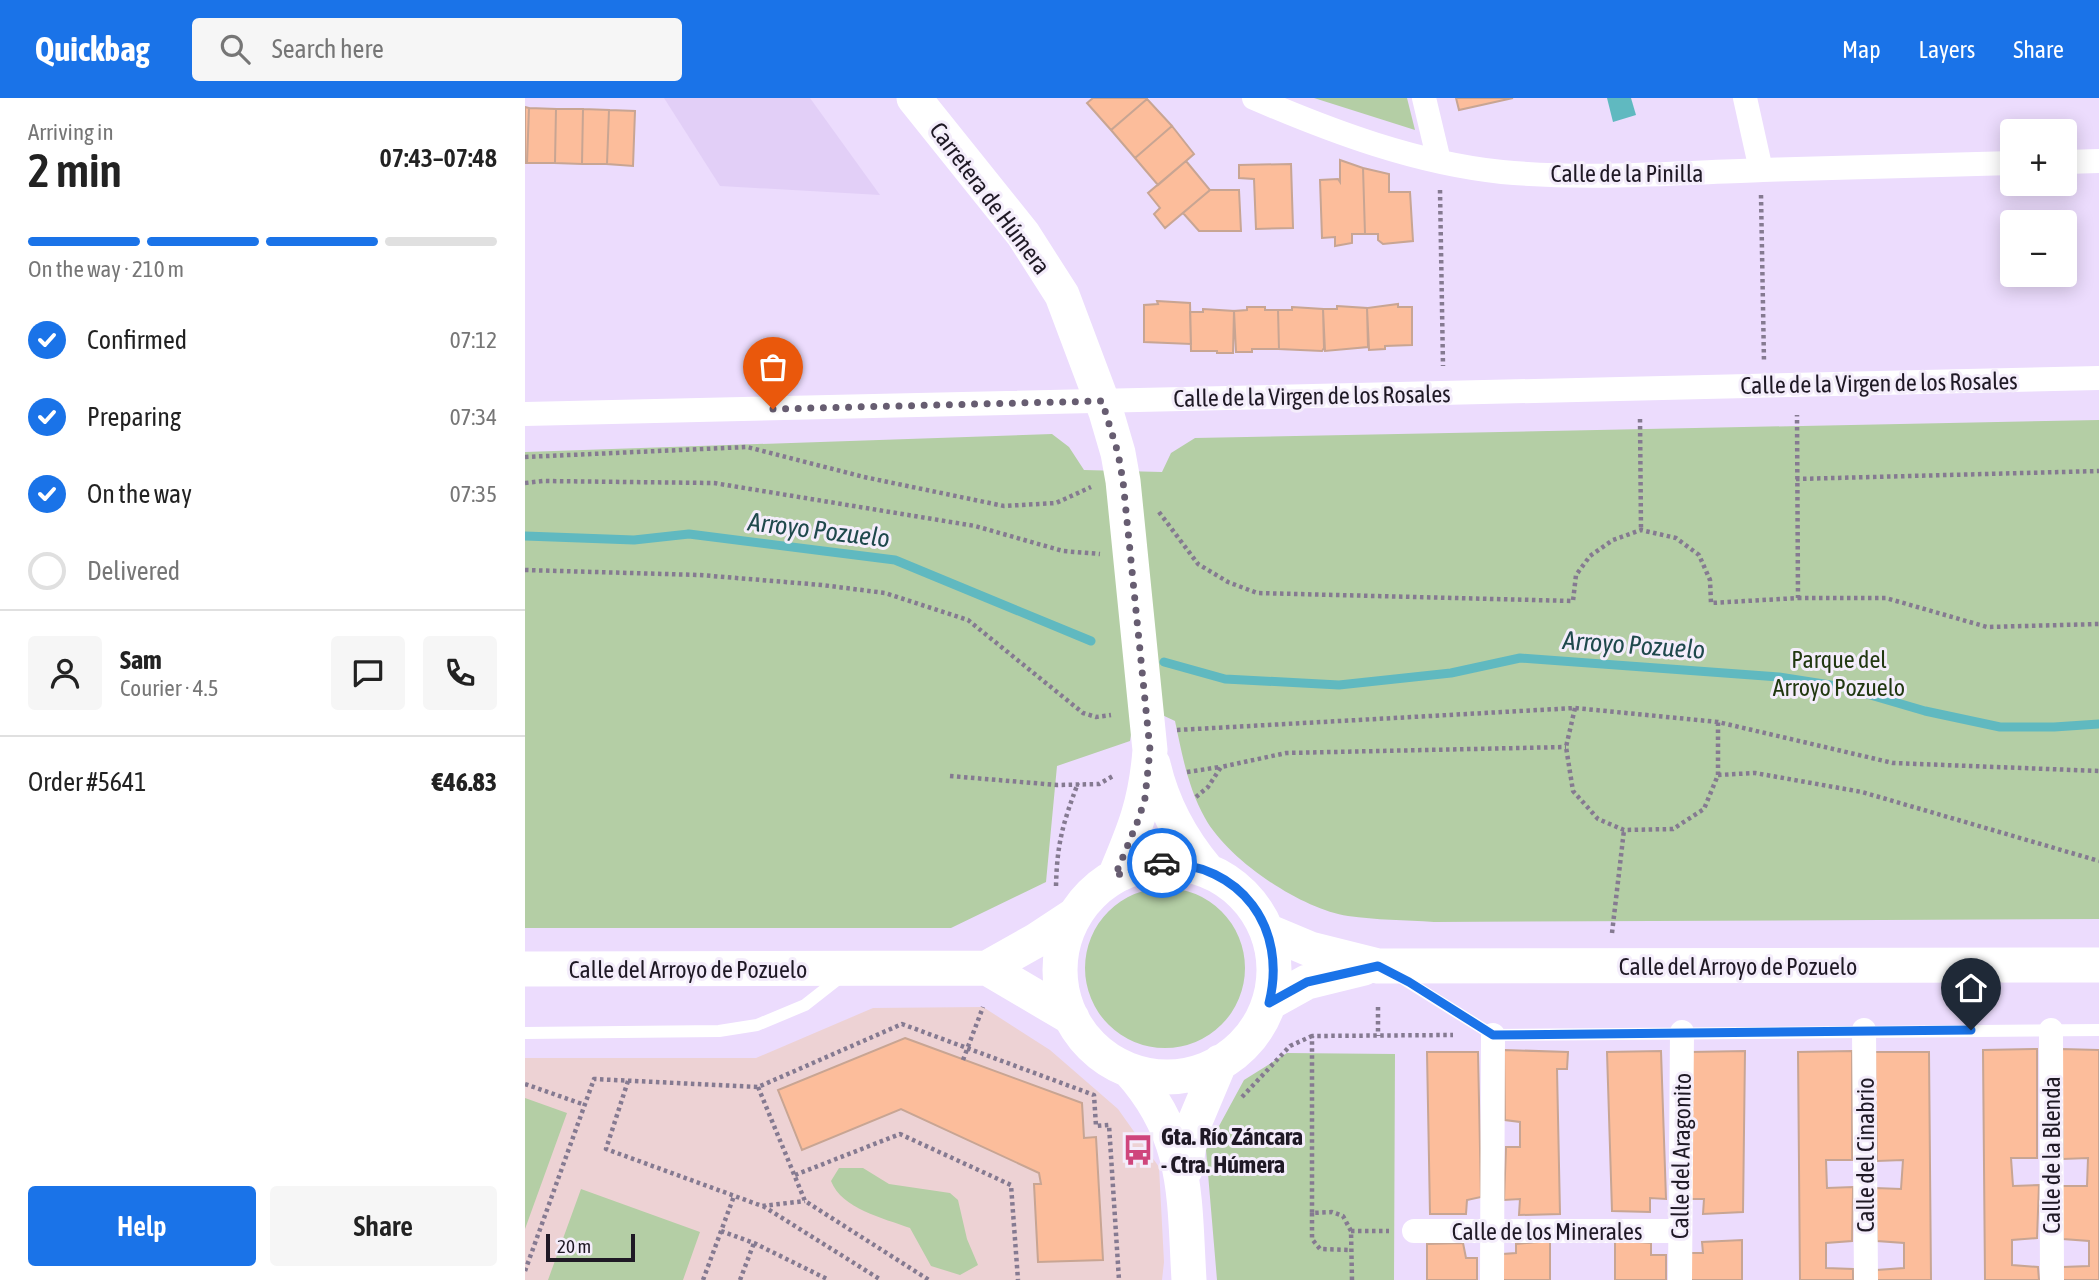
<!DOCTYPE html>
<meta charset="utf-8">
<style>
:root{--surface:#fff;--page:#f6f6f6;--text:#222;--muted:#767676;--line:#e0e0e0;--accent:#1a73e8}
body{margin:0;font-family:"Asap Condensed",sans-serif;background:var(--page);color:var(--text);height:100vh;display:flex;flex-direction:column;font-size:26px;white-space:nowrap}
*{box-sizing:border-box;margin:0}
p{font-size:23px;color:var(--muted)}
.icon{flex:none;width:38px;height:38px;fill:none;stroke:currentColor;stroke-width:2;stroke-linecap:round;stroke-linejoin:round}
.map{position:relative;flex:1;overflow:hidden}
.details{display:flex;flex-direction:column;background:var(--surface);width:525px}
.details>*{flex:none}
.fabs{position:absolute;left:1475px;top:21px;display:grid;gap:14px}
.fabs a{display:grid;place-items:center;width:77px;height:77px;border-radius:7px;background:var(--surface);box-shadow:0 4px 18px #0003;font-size:35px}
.scale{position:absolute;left:21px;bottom:18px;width:89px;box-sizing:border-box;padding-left:7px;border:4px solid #1f1925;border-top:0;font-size:19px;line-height:24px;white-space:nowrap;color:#1f1925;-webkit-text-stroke:5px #f4edfb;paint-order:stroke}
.pin{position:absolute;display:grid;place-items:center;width:60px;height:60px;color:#fff;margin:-72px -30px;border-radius:50% 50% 50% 0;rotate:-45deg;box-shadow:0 0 7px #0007}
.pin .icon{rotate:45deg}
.courier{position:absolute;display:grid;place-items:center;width:70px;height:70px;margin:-35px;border:5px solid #1a73e8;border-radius:50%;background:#fff;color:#222;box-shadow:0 2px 9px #0007}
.head em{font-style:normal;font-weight:600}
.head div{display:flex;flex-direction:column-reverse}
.head{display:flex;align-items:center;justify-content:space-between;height:119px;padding:0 28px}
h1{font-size:46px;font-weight:600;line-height:52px}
.bar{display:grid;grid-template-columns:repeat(4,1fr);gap:10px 7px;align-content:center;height:84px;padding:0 28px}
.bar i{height:9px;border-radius:5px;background:var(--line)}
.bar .current{background:var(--accent)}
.bar p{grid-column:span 4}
.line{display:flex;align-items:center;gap:18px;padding:0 28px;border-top:2px solid var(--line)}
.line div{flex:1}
.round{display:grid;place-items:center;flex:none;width:74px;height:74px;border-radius:7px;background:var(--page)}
ol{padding:0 28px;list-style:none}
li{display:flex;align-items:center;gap:21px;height:77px}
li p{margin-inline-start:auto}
li .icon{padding:7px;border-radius:50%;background:var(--accent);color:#fff;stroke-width:4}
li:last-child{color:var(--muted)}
li i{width:38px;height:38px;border:4px solid var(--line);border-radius:50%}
.cta{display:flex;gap:14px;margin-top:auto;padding:14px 28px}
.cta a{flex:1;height:80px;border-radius:7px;background:var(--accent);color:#fff;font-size:28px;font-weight:600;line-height:80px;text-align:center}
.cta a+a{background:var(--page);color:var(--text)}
header{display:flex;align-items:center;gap:42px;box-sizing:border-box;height:98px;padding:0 35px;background:var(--accent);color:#fff}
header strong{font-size:33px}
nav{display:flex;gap:38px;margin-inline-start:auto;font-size:24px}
.search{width:490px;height:63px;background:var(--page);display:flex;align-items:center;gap:18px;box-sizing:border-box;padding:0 24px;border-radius:7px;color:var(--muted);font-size:26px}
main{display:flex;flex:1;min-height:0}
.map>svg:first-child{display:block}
</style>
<header>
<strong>Quickbag</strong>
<div class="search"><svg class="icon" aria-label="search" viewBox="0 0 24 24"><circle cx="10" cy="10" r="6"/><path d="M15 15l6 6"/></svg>Search here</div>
<nav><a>Map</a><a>Layers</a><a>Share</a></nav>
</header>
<main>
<section class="details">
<div class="head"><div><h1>2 min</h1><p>Arriving in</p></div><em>07:43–07:48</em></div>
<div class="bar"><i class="current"></i><i class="current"></i><i class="current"></i><i></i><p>On the way · 210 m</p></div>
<ol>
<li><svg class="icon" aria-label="check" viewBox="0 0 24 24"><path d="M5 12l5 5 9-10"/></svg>Confirmed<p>07:12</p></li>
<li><svg class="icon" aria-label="check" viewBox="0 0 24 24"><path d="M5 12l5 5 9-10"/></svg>Preparing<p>07:34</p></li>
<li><svg class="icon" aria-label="check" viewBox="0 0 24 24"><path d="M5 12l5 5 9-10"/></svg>On the way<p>07:35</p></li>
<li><i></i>Delivered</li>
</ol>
<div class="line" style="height:126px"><a class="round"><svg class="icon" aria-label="person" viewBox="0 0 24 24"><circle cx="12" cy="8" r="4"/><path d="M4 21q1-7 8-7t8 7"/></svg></a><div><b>Sam</b><p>Courier · 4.5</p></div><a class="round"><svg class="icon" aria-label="chat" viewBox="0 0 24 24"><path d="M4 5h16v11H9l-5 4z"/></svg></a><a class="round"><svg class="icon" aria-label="phone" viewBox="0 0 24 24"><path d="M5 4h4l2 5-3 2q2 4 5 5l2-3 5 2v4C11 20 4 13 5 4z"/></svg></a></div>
<div class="line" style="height:91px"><div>Order #5641</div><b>€46.83</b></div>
<div class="cta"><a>Help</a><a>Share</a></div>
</section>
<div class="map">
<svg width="1574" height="1182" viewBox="0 0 1574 1182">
<rect width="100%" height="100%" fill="#ecdcfd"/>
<path fill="#e2cff7" d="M139,0H285L355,97L195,88Z"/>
<path fill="#edd2d4" d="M458,909L525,952L593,1011L634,1069L639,1164L637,1182H0V960H231L348,910Z"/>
<path fill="#b4cea5" d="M789,0H882L890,32Z
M1574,322V821L909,824C880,822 851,822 823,818C776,811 703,762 680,720C663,690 657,656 650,623L635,616H609L605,643L532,668L521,784L426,830H0V354L527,336L544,349L559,372L637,374L646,355L670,340Z
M560 870a80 80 0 1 1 160 0a80 80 0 1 1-160 0Z
M762,955L870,956L869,1182H692L681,1052L719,982Z
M0,1000L42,1015L0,1131Z
M314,1070H338L364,1086L425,1095L433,1102L442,1141L453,1167L435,1177L406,1168L385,1130C358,1120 317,1111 306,1083Z
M56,1091L175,1134L158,1182H23Z"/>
<path fill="#60b9c0" d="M1082,0H1106L1111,17L1088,24Z"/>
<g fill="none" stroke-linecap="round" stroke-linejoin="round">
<path stroke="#60b9c0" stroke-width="9" d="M0,438L109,442L164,436L370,462L566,543
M639,564L700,581L814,587L926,575L995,560L1254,579L1318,589L1400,613L1475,629H1529L1574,626"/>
</g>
<path fill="#fcbd9b" stroke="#c8a593" stroke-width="2" d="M568,0H622V1L586,32L562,5Z
M931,0H988L934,12Z
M622,1L647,28L610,60L586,32Z
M0,9L4,10L2,65H0Z
M4,10L31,11L30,65H2Z
M31,11H58L57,66L30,65Z
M58,11L84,12L82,66H57Z
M84,12L110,13L108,68L82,66Z
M647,28L669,56L633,87L610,60Z
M815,62L838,70L840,136H827V145L810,148V139L797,140L795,82L813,81L815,84Z
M661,63L685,92L640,130L629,116L635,110L623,95Z
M766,66L768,130L731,131L729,81L714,80V67Z
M838,70L864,76V94H885L888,143L858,146L853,142V136H840Z
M685,92H714L716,133H674L658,115Z
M632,203L665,205L666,246L619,244V207L633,206Z
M873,206V209H887V247L860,248V251L844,252L842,210Z
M812,208L842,210L843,249L800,253L798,211H812Z
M722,209H740V212H753L754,251H727V254H711L709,213L722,212Z
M767,209L798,211L799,250L797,253L754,251L753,212H767Z
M678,211L709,213L708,255H692V253H666L665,214H678Z
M380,940L557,1005L559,1040L571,1039L578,1162L513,1164L509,1086H516L514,1075L376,1011L277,1052L253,992Z
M1512,951V1060H1486L1488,1088L1514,1087L1512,1140L1487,1142V1167L1513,1169L1514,1182H1460L1458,952Z
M1536,951L1574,952V1182H1538V1169L1564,1168V1143L1538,1141L1536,1088H1562L1563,1060L1538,1061Z
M979,952L1043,954L1042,971H1032L1035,1116L994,1117L995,1101L979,1102L981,1049H995V1024L980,1022Z
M1136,953L1141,1101L1125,1100V1114L1087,1113L1082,954Z
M1220,953L1218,1114L1178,1116L1179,1101H1164L1166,954Z
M1327,953V1062H1301L1302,1090L1328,1089L1327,1143L1301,1145V1170L1328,1171V1182H1275L1273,954Z
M902,954H953L956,1099L942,1102L941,1116H905Z
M1350,954H1404L1406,1182H1352V1172L1379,1170V1145L1352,1143L1351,1090L1376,1091L1378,1062L1352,1063Z
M1090,1142L1126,1145V1157H1141V1182H1090Z
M1217,1142V1182H1165V1155H1178L1177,1144Z
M1025,1143V1182H978V1156L991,1155V1146Z
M938,1145L941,1160H952V1182H902V1146Z"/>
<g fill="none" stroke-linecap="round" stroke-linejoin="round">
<path stroke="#857a91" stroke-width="4.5" stroke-dasharray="3.5 3.5" stroke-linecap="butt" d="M915,92L918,268
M1236,97L1239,264
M1115,321L1116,432
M0,359L222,349L339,379L479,408L531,405L566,389
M1271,381L1574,373
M0,385L18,383L189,385L450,428L538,453L575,456
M634,414L673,466L703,484L732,495L1048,503L1051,477L1065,458L1088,442L1116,432L1151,440L1174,457L1185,482L1186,505L1273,500L1272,317
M0,472L175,477L297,487L360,495L443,522L558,615L571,619L586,617
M1273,500H1361L1462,529L1574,526
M1050,610L1041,649L1048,693L1073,721L1099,732L1148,731L1179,711L1193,677V624
M652,632L1050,610L1193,624L1368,665L1574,673
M662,674L695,669
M1193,677L1230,675L1337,694L1574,763
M425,678L532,687L574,686L588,678
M671,699L683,689L696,669L761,655L1041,649
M531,788C532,745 538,725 553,685
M1087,835L1099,732
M853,909V938
M438,962L458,909
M103,983L81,1051L237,1108L280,1103
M0,986L60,1007
M233,989L280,1103L404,1182
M717,999L765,948L787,938
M270,1077L375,1036L486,1087L493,1182
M238,1108L356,1182
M787,1115V1141L795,1151L826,1152
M196,1133L229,1145L304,1182
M826,1133H864
M0,1173L69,981L233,989L377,926L569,997L571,1028L584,1027L594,1182
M178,1182L209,1098
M215,1182L229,1145
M827,1182L826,1133L818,1118L807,1114L787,1115V938L928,937"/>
<path stroke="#fff" stroke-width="12" d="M872,877L968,937L1574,932
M0,935L194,933L232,927L280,907L317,878"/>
<path stroke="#fff" stroke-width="24" d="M729,0C808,34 891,65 977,74C1064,82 1151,75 1238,72C1321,69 1404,68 1488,65
M899,0L914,63
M1220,0L1236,72
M1540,64L1574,63
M0,316L1574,280
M1339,932L1341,1182
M1526,932L1527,1182
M889,1133H1155
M967,1182L968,937
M1155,1182L1157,934"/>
<path stroke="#fff" stroke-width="35" d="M389,0L498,136L537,197L581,314L593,355L598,383L625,652C621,704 610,731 590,778
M628,666C637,706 656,741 682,772
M535 872a107 107 0 1 1 214 0a107 107 0 1 1-214 0Z
M742,833L785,851L853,868L1574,867
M462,870L547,920
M0,871L462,870L510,843L551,816
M744,905L782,884L839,870
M604,972C664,1038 659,1099 664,1182
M660,1072L666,1033L695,964"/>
</g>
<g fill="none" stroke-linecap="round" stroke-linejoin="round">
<path stroke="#675d71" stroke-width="7" stroke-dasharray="0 12.6" d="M248,311L577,303L593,355L598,383L625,652L620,700L614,720L590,778L620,767L637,765"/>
<path stroke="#1a73e8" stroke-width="9" d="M637,765C716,765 763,830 744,905L782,884L853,868L884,884L968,937L1446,932"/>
</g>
<defs>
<symbol id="bus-bare" viewBox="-9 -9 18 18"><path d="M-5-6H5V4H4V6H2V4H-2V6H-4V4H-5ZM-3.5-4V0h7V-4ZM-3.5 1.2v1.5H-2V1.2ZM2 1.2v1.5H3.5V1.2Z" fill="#cf457c" stroke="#f4edfb" stroke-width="2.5" paint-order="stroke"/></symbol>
</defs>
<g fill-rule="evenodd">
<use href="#bus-bare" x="591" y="1030" width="44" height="44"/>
</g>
<g text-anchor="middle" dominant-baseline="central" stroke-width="6" stroke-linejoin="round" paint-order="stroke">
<g font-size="24" fill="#1f1925" stroke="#f4edfb">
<text x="1102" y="75">Calle de la Pinilla</text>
<text transform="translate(465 100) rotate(53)">Carretera de Húmera</text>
<text transform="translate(1354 285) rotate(-1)">Calle de la Virgen de los Rosales</text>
<text transform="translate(787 298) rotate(-1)">Calle de la Virgen de los Rosales</text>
<text x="1213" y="868">Calle del Arroyo de Pozuelo</text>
<text x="163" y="871">Calle del Arroyo de Pozuelo</text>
<text transform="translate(1340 1057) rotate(-90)">Calle del Cinabrio</text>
<text transform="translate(1526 1057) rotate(-90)">Calle de la Blenda</text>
<text transform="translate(1156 1058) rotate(-89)">Calle del Aragonito</text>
<text x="1022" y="1133">Calle de los Minerales</text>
</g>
<g font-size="24" fill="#213810" stroke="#f4edfb">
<text x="1314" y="561">Parque del<tspan x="1314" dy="28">Arroyo Pozuelo</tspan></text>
</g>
<g font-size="24" font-weight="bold" fill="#1f1925" stroke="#f4edfb" text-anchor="start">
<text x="636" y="1038">Gta. Río Záncara<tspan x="636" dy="28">- Ctra. Húmera</tspan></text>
</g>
<g font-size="26" font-style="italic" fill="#1f494c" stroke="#f4edfb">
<text transform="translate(294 432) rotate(7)">Arroyo Pozuelo</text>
<text transform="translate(1109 547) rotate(4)">Arroyo Pozuelo</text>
</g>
</g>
</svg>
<div class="fabs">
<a>+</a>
<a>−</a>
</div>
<div class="scale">20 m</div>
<div class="pin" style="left:248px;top:311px;background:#ea580c"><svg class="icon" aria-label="bag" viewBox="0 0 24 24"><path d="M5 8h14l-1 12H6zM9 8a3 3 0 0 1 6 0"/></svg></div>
<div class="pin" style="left:1446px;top:932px;background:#1f2937"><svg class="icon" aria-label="home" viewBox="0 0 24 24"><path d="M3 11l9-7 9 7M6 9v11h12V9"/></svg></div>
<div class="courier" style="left:637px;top:765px"><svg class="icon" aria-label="car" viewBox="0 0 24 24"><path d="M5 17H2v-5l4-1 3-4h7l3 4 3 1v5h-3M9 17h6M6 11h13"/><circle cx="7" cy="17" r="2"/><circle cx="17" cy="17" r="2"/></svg></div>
</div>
</main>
